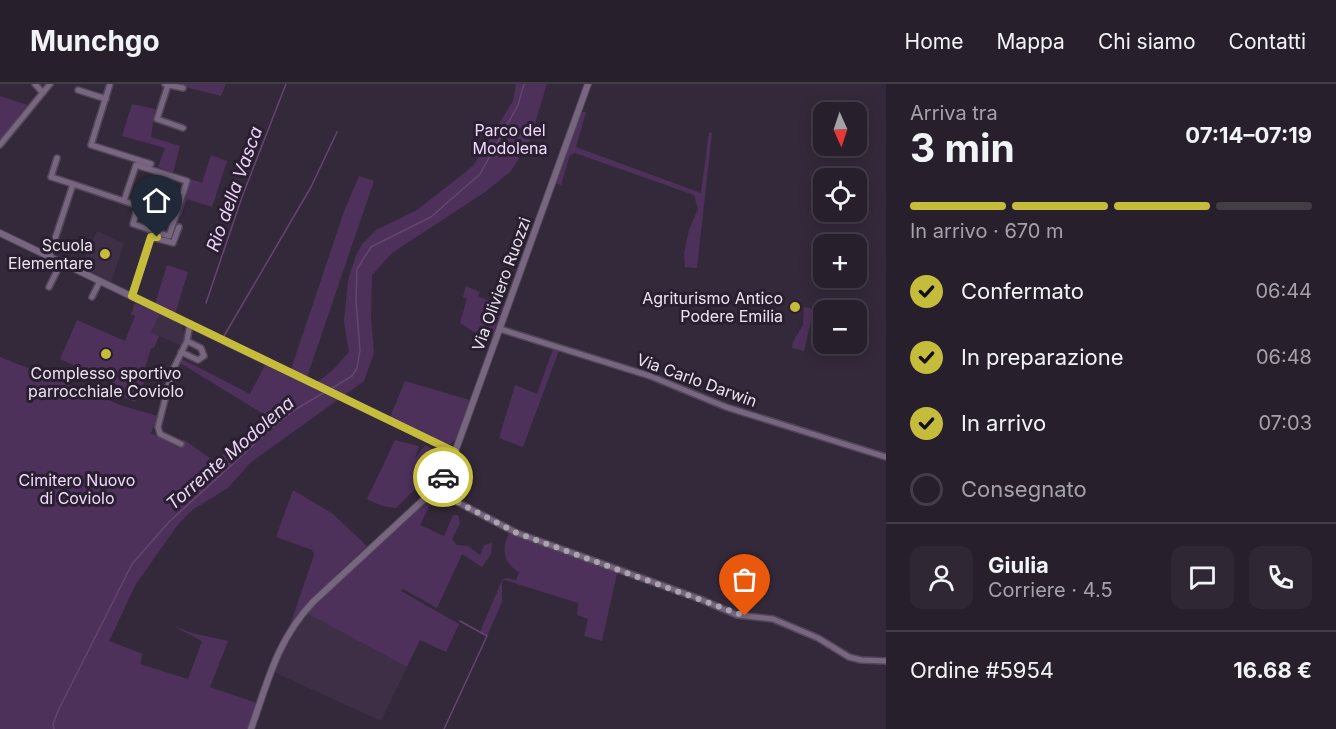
<!DOCTYPE html>
<html lang="it">
<meta charset="utf-8">
<style>
:root{--surface:#271f2c;--page:#2f2734;--text:#f1f3f6;--muted:#a4a2a9;--line:#433d48;--accent:#c6bc3c}
body{margin:0;font-family:Inter,sans-serif;background:var(--page);color:var(--text);height:100vh;display:flex;flex-direction:column;font-size:22px;white-space:nowrap}
*{box-sizing:border-box;margin:0}
p{font-size:20px;color:var(--muted)}
.icon{flex:none;width:33px;height:33px;fill:none;stroke:currentColor;stroke-width:2;stroke-linecap:round;stroke-linejoin:round}
.map{position:relative;flex:1;overflow:hidden}
.details{display:flex;flex-direction:column;background:var(--surface);width:450px}
.details>*{flex:none}
.needle{width:39px;rotate:177deg}
.buttons{position:absolute;left:813px;top:18px;display:grid;gap:12px}
.buttons a{display:grid;place-items:center;width:54px;height:54px;border-radius:12px;background:var(--surface);box-shadow:0 3px 15px #0003,0 0 0 2px var(--line);font-size:30px}
.pin{position:absolute;display:grid;place-items:center;width:51px;height:51px;color:#fff;margin:-62px -26px;border-radius:50% 50% 50% 0;rotate:-45deg;box-shadow:0 0 6px #0007}
.pin .icon{rotate:45deg}
.courier{position:absolute;display:grid;place-items:center;width:60px;height:60px;margin:-30px;border:4px solid #c6bc3c;border-radius:50%;background:#fff;color:#222;box-shadow:0 2px 8px #0007}
.summary em{font-style:normal;font-weight:700}
.summary div{display:flex;flex-direction:column-reverse}
.summary{display:flex;align-items:center;justify-content:space-between;height:102px;padding:0 24px}
h1{font-size:39px;font-weight:700;line-height:45px}
.bar{display:grid;grid-template-columns:repeat(4,1fr);gap:9px 6px;align-content:center;height:72px;padding:0 24px}
.bar i{height:8px;border-radius:4px;background:var(--line)}
.bar .on{background:var(--accent)}
.bar p{grid-column:span 4}
.line{display:flex;align-items:center;gap:15px;padding:0 24px;border-top:2px solid var(--line)}
.line div{flex:1}
.round{display:grid;place-items:center;flex:none;width:63px;height:63px;border-radius:12px;background:var(--page)}
ol{padding:0 24px;list-style:none}
li{display:flex;align-items:center;gap:18px;height:66px}
li p{margin-inline-start:auto}
li .icon{padding:6px;border-radius:50%;background:var(--accent);color:#111;stroke-width:4}
li:last-child{color:var(--muted)}
li i{width:33px;height:33px;border:3px solid var(--line);border-radius:50%}
header{display:flex;align-items:center;gap:36px;box-sizing:border-box;height:84px;padding:0 30px;background:var(--surface);border-bottom:2px solid var(--line)}
header strong{font-size:28px}
nav{display:flex;gap:33px;margin-inline-start:auto;font-size:21px}
main{display:flex;flex:1;min-height:0}
.map>svg:first-child{display:block}
</style>
<header>
<strong>Munchgo</strong>
<nav><a>Home</a><a>Mappa</a><a>Chi siamo</a><a>Contatti</a></nav>
</header>
<main>
<div class="map">
<svg width="886" height="645" viewBox="0 0 886 645">
<rect width="100%" height="100%" fill="#34293a"/>
<path fill="#3e2f46" d="M97,147L124,159L111,199L80,184Z
M160,230L182,241L185,251L182,262L151,248Z
M305,527L407,583L381,637L274,588L288,554Z"/>
<path fill="#4e315b" d="M173,0H226L221,12Z
M516,0H547L529,59L510,88L485,108L392,169L372,191L371,233L374,269L364,297L250,379L228,404L192,426L177,442L136,500L109,557L143,570L140,580L188,595L202,557L173,542L192,549L228,557L210,603L260,620L251,645H0V273L123,322L158,332L151,349L177,363L183,355L215,378L265,331L177,277L178,273L250,310L267,277L290,288L343,130L359,92L374,97L306,296L315,300L333,286L349,268L344,238L348,196L356,171L363,159L376,146L417,126L473,82L513,17Z
M0,12L27,21L0,57Z
M132,20L155,25L151,53L180,62L173,89L158,83L165,64L122,52Z
M581,28H586L576,63L701,109L709,48L712,49L697,184L685,183L684,169L689,146L698,125L694,111L575,69L570,71L561,101L555,99Z
M211,71L227,77L212,123L187,115L181,132L176,130L188,94L202,99Z
M147,103L164,108L158,129L141,124Z
M167,181L188,188L175,230L155,220Z
M466,202L480,208L478,212L503,223L493,250L490,251L488,257L460,239L467,215L463,213Z
M135,219L160,230L151,248L159,252L154,264H151L142,294L145,296L135,318L121,312L124,304L60,275L77,236L125,257L135,232L131,230Z
M804,223L814,225L804,267L792,264L793,258L803,241Z
M554,262L560,264L523,363L499,354L515,301L537,310Z
M405,297L473,317L461,351L450,360L440,361L389,336Z
M395,356L419,362L415,375L425,361L441,370L444,376L437,392L419,409L414,406L396,424L382,422L367,415Z
M293,406L333,430L367,462L337,490L338,495L353,481L357,482L437,407L420,441L444,452L453,431H458L460,439L452,455L457,461L468,462L480,471L484,461L492,459L491,470L482,483L462,470L437,524L403,505L401,507L459,540L446,568L420,556L407,583L305,528L287,550L314,471L312,466L276,453Z
M511,446L618,485L602,557L584,552L588,535L577,531L578,519L505,496L502,497V518L487,552L480,548L502,496L507,494L516,496L519,488C502,479 501,461 511,446Z"/>
<g fill="none" stroke-linecap="round" stroke-linejoin="round">
<path stroke="#654470" stroke-width="1.5" d="M206,219L242,113L286,0
M224,252L311,103L337,48
M329,306L352,292L357,284L360,266L356,218L357,185L371,163L431,133L480,90L518,21L524,0
M54,645L53,640L58,627L132,480L169,438L271,345L293,327L325,308
M444,645L487,552L460,537"/>
<defs>
<path id="minor" d="M35,0L43,9
M110,0L91,61L151,80
M165,0L183,4
M168,1L157,35L183,44
M78,6L106,15
M0,61L50,0
M57,74L51,93L73,100
M49,173L73,100L124,117L136,81L187,97L169,152L133,140L138,122L124,117
M49,203L61,179
M132,212L151,153L173,159L179,143
M92,213L100,197
M500,245L650,292L726,323L886,373
M181,268L198,276L204,272L201,264L187,257
M181,360L160,350L158,343L172,288L187,257L190,240
M434,406L517,449L700,515L737,531L773,535L818,554L849,573L861,576L886,577"/>
<path id="tertiary" d="M0,149L455,368
M251,645C268,597 277,556 313,518L434,406L444,392L455,368L588,0"/>
</defs>
<use href="#minor" stroke="#514757" stroke-width="8"/>
<use href="#tertiary" stroke="#514757" stroke-width="8"/>
<use href="#minor" stroke="#786681" stroke-width="5"/>
<use href="#tertiary" stroke="#786681" stroke-width="6"/>
</g>
<g fill="none" stroke-linecap="round" stroke-linejoin="round">
<path stroke="#aba3b0" stroke-width="6" stroke-dasharray="0 10.8" d="M443,393L434,406L517,449L745,532"/>
<path stroke="#c6bc3c" stroke-width="8" d="M157,153H151L132,212L455,368L443,393"/>
</g>
<g fill="#c6bc3c" stroke="#2a1f30" stroke-width="2">
<circle cx="105" cy="170" r="6"/>
<circle cx="795" cy="223" r="6"/>
<circle cx="106" cy="270" r="6"/>
</g>
<g text-anchor="middle" dominant-baseline="central" stroke-width="6" stroke-linejoin="round" paint-order="stroke">
<g font-size="16" fill="#f1d9fd" stroke="#2a1f30">
<text x="510" y="46">Parco del<tspan x="510" dy="18">Modolena</tspan></text>
<text x="77" y="396">Cimitero Nuovo<tspan x="77" dy="18">di Coviolo</tspan></text>
</g>
<g font-size="16" fill="#ebe4ef" stroke="#2a1f30" text-anchor="end">
<text x="93" y="161">Scuola<tspan x="93" dy="18">Elementare</tspan></text>
<text x="783" y="214">Agriturismo Antico<tspan x="783" dy="18">Podere Emilia</tspan></text>
<text x="106" y="289" text-anchor="middle">Complesso sportivo<tspan x="106" dy="18">parrocchiale Coviolo</tspan></text>
</g>
<g font-size="16" fill="#ebe4ef" stroke="#2a1f30">
<text transform="translate(501 200) rotate(-70)">Via Oliviero Ruozzi</text>
<text transform="translate(697 296) rotate(20)">Via Carlo Darwin</text>
</g>
<g font-size="18" font-style="italic" fill="#ebd3f7" stroke="#2a1f30">
<text transform="translate(234 105) rotate(-70)">Rio della Vasca</text>
<text transform="translate(230 369) rotate(-41)">Torrente Modolena</text>
</g>
</g>
</svg>
<div class="buttons">
<a><svg class="needle" viewBox="-14 -14 28 28"><path d="M0-13l5 13h-10z" fill="#e53935"/><path d="M0 13l5-13h-10z" fill="#a4a2a9"/></svg></a>
<a><svg class="icon" aria-label="locate" viewBox="0 0 24 24"><circle cx="12" cy="12" r="6"/><path d="M12 2v4M12 18v4M2 12h4M18 12h4"/></svg></a>
<a>+</a>
<a>−</a>
</div>
<div class="pin" style="left:745px;top:532px;background:#ea580c"><svg class="icon" aria-label="bag" viewBox="0 0 24 24"><path d="M5 8h14l-1 12H6zM9 8a3 3 0 0 1 6 0"/></svg></div>
<div class="pin" style="left:157px;top:153px;background:#1f2937"><svg class="icon" aria-label="home" viewBox="0 0 24 24"><path d="M3 11l9-7 9 7M6 9v11h12V9"/></svg></div>
<div class="courier" style="left:443px;top:393px"><svg class="icon" aria-label="car" viewBox="0 0 24 24"><path d="M5 17H2v-5l4-1 3-4h7l3 4 3 1v5h-3M9 17h6M6 11h13"/><circle cx="7" cy="17" r="2"/><circle cx="17" cy="17" r="2"/></svg></div>
</div>
<section class="details">
<div class="summary"><div><h1>3 min</h1><p>Arriva tra</p></div><em>07:14–07:19</em></div>
<div class="bar"><i class="on"></i><i class="on"></i><i class="on"></i><i></i><p>In arrivo · 670 m</p></div>
<ol>
<li><svg class="icon" aria-label="check" viewBox="0 0 24 24"><path d="M5 12l5 5 9-10"/></svg>Confermato<p>06:44</p></li>
<li><svg class="icon" aria-label="check" viewBox="0 0 24 24"><path d="M5 12l5 5 9-10"/></svg>In preparazione<p>06:48</p></li>
<li><svg class="icon" aria-label="check" viewBox="0 0 24 24"><path d="M5 12l5 5 9-10"/></svg>In arrivo<p>07:03</p></li>
<li><i></i>Consegnato</li>
</ol>
<div class="line" style="height:108px"><a class="round"><svg class="icon" aria-label="person" viewBox="0 0 24 24"><circle cx="12" cy="8" r="4"/><path d="M4 21q1-7 8-7t8 7"/></svg></a><div><b>Giulia</b><p>Corriere · 4.5</p></div><a class="round"><svg class="icon" aria-label="chat" viewBox="0 0 24 24"><path d="M4 5h16v11H9l-5 4z"/></svg></a><a class="round"><svg class="icon" aria-label="phone" viewBox="0 0 24 24"><path d="M5 4h4l2 5-3 2q2 4 5 5l2-3 5 2v4C11 20 4 13 5 4z"/></svg></a></div>
<div class="line" style="height:78px"><div>Ordine #5954</div><b>16.68 €</b></div>
</section>
</main>
